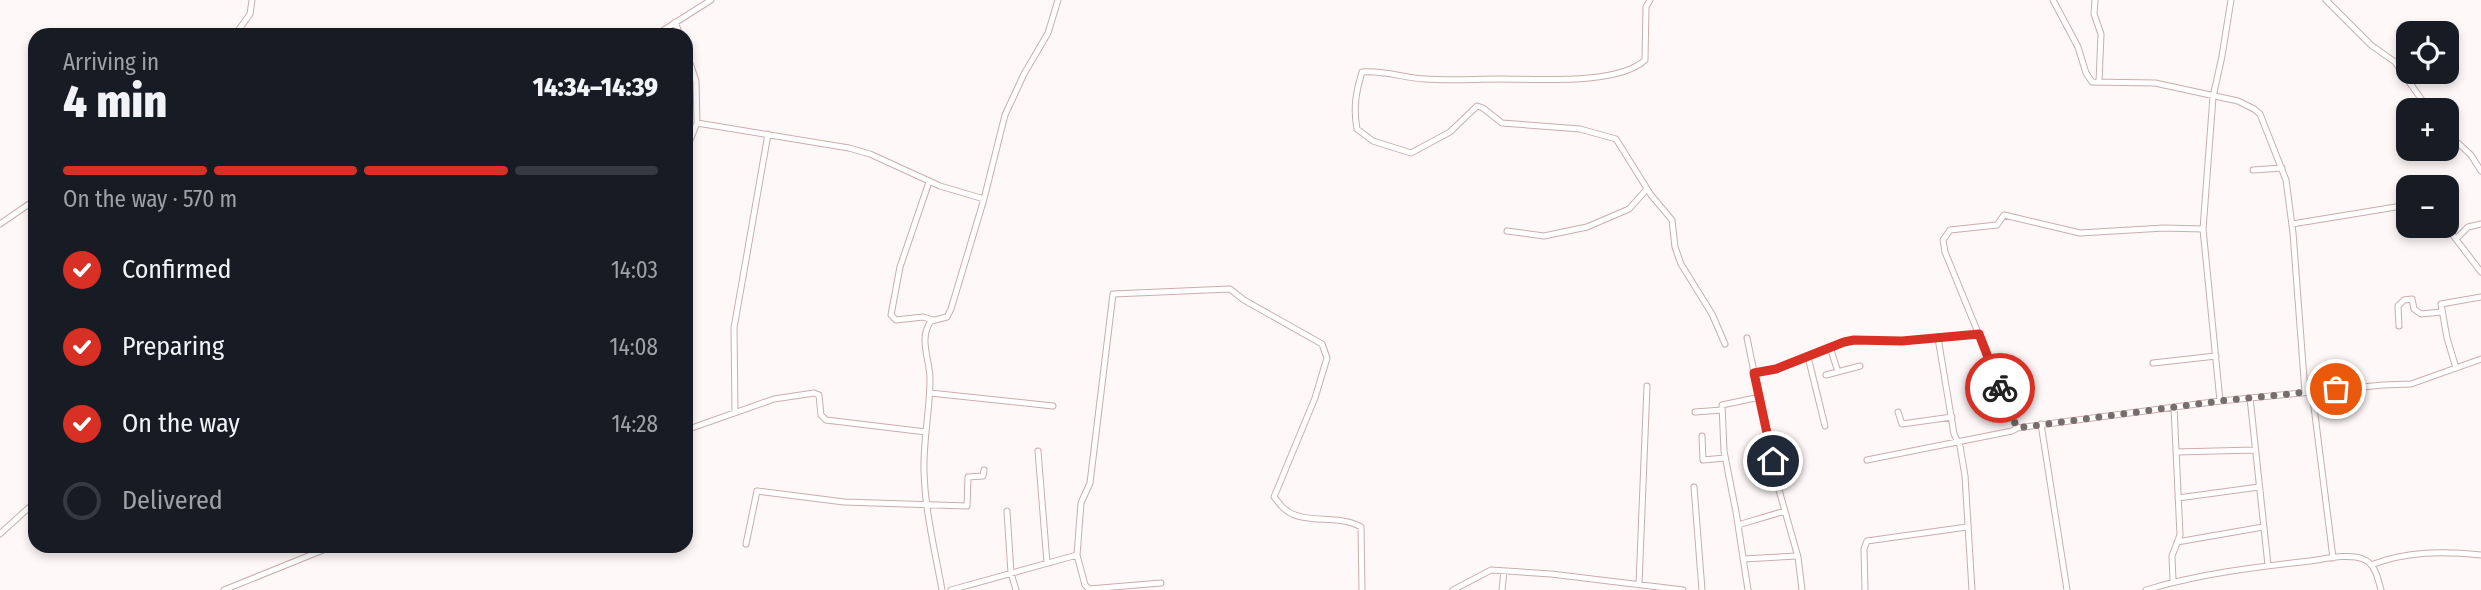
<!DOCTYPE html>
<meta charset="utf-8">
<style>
:root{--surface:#171b24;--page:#20242c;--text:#f1f3f6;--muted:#9ea1a6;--line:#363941;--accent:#d93025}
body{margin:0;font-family:"Fira Sans Condensed",sans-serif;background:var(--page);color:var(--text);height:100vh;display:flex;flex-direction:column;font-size:26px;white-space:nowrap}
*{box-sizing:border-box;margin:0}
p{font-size:23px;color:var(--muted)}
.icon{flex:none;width:38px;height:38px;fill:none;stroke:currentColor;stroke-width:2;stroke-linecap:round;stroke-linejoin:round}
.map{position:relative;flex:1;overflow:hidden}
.drawer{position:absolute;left:28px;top:28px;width:665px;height:525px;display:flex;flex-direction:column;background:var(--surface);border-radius:21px;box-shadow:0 4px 10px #0003}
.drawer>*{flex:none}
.buttons{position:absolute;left:2396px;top:21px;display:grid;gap:14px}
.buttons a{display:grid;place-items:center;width:63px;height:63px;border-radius:14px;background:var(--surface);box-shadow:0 4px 10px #0003;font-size:35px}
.pin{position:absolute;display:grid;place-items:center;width:60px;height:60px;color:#fff;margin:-30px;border:4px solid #fff;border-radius:50%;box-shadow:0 2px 7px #0007}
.courier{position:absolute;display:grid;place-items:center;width:70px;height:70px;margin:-35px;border:5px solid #d93025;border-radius:50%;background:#fff;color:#222;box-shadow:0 2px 9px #0007}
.head em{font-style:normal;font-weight:800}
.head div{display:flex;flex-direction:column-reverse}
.head{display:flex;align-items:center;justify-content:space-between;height:119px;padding:0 35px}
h1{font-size:46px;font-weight:800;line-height:52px}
.bar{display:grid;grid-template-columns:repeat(4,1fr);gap:10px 7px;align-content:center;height:84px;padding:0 35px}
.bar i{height:9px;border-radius:5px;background:var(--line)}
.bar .active{background:var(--accent)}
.bar p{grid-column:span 4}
ol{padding:0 35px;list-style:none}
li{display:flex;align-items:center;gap:21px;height:77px}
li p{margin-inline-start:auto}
li .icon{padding:7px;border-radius:50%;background:var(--accent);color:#fff;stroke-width:4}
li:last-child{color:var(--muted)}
li i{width:38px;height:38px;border:4px solid var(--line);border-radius:50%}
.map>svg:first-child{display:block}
</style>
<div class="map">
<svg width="2481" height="590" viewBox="0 0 2481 590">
<rect width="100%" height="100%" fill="#fff8f8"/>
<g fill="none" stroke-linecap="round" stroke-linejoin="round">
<defs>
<path id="minor" d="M1650,0L1646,7L1645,60C1619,85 1537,79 1500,79C1475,79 1450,81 1425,79C1404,78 1384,70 1362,72C1356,92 1353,108 1357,129L1373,141L1411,153L1450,132L1477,106L1483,108L1502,123L1580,129L1616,139L1651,195L1672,220L1675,247L1681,264L1712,314L1725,344
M2053,0L2078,47L2086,73L2092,82L2155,83L2238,101L2254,109L2260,114L2286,180L2293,233L2305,392
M2095,0L2094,14L2101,34L2099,82
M2231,0L2222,56L2213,97L2203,229L2220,401L2250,398L2268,565
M2326,0L2371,45L2395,62L2429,110
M675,22L680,35
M235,35L250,14L252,0
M656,35L711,0
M686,51L696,81L697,123L849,148L870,154L940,186L984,199
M2446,132L2471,155L2481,171
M686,150L697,123
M2253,170L2282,168
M929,182L900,267L891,315L896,320L923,317L933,320
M0,224L35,200
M2292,224L2408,205
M2446,226L2481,272
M2203,229L2164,228L2080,233L2004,215L1997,225L1950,230L1943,240L1945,252L2017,428L2220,401
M1507,231L1544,236L1587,227L1629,209L1647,189
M2457,238L2468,227L2481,224
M2399,326L2398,306L2404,300L2412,299L2414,309L2421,314L2441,312
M1747,338L1777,483L1798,557L1802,590
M1938,338L1954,434L1960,446L1965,476L1972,590
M1830,347L1838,372
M1808,357L1825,426
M2153,363L2216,356
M2456,368L2447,338L2441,304L2481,297
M1754,373L1776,369L1830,347L1854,340L1902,341L1979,334
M1826,375L1860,366
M2312,391L2333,558
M930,393L1053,406
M2250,398L2383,385L2411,384L2481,359
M735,412L734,328L768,134
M1695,412L1722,410
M1898,412L1902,424L1952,417
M2041,424L2067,590
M686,430L774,399L814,393L819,395L821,415L826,420L926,432
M1702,436L1703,460L1725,458
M1038,451L1047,563
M2176,452L2255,450
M1867,460L2012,431L2017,428
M1694,487L1702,590
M2178,498L2259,487
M1007,511L1011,573L1016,590
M1738,525L1785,511
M0,534L35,502
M2177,542L2263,527
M746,544L757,491L844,502L967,506L968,477L983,476L984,470
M1077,555L1085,585L1089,589L1161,583
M1743,559L1797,556
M2371,565C2407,551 2443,551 2481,555
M2173,581L2172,556L2180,535L2174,407
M1639,584L1647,386
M224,590L333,546
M942,590C935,551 925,511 924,471C923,441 930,410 930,379C930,359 918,339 931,321L947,317L951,309L984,199L1005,115L1024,74L1048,33L1058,0
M951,590L1077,555L1081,503L1090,483L1113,294L1230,289L1244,300L1322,344L1327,358L1315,398L1274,497C1278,501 1281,507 1286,510C1304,525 1340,514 1361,527L1362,590
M1453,590L1491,570L1551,574L1683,590
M1502,590L1504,571
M1748,590L1736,512L1724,451L1722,405L1760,397
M1865,590L1864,549L1867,541L1967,527
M2146,590C2198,574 2255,567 2310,561C2325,559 2348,553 2363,559C2375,563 2378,579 2381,590"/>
</defs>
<use href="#minor" stroke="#cbadad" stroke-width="7"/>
<use href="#minor" stroke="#fff" stroke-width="5"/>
</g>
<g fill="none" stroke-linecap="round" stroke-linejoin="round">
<path stroke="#776d6d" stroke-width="7" stroke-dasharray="0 12.6" d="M2000,388L2017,428L2220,401L2336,389"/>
<path stroke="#d93025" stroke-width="9" d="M1773,461L1754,373L1776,369L1844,342L1854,340L1902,341L1979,334L2000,388"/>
</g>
</svg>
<div class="buttons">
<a><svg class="icon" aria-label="locate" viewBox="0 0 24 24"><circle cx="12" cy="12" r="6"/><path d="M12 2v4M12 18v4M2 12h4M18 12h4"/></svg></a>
<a>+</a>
<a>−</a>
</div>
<div class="pin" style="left:2336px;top:389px;background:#ea580c"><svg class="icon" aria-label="bag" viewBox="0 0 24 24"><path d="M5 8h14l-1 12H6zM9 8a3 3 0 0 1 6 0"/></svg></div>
<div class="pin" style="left:1773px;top:461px;background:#1f2937"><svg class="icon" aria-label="home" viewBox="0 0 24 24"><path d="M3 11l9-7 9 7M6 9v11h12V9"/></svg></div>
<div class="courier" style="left:2000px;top:388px"><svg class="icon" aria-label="bike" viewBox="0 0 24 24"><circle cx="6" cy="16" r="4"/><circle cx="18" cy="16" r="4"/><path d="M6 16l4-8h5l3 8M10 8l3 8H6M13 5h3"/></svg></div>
<section class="drawer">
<div class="head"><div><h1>4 min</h1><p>Arriving in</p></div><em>14:34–14:39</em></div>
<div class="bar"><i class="active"></i><i class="active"></i><i class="active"></i><i></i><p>On the way · 570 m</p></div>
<ol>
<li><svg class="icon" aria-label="check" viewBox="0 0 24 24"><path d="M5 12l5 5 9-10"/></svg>Confirmed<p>14:03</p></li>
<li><svg class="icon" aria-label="check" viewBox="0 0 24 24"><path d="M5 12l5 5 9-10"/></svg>Preparing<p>14:08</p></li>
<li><svg class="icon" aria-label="check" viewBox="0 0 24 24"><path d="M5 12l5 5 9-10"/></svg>On the way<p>14:28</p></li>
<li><i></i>Delivered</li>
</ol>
</section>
</div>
